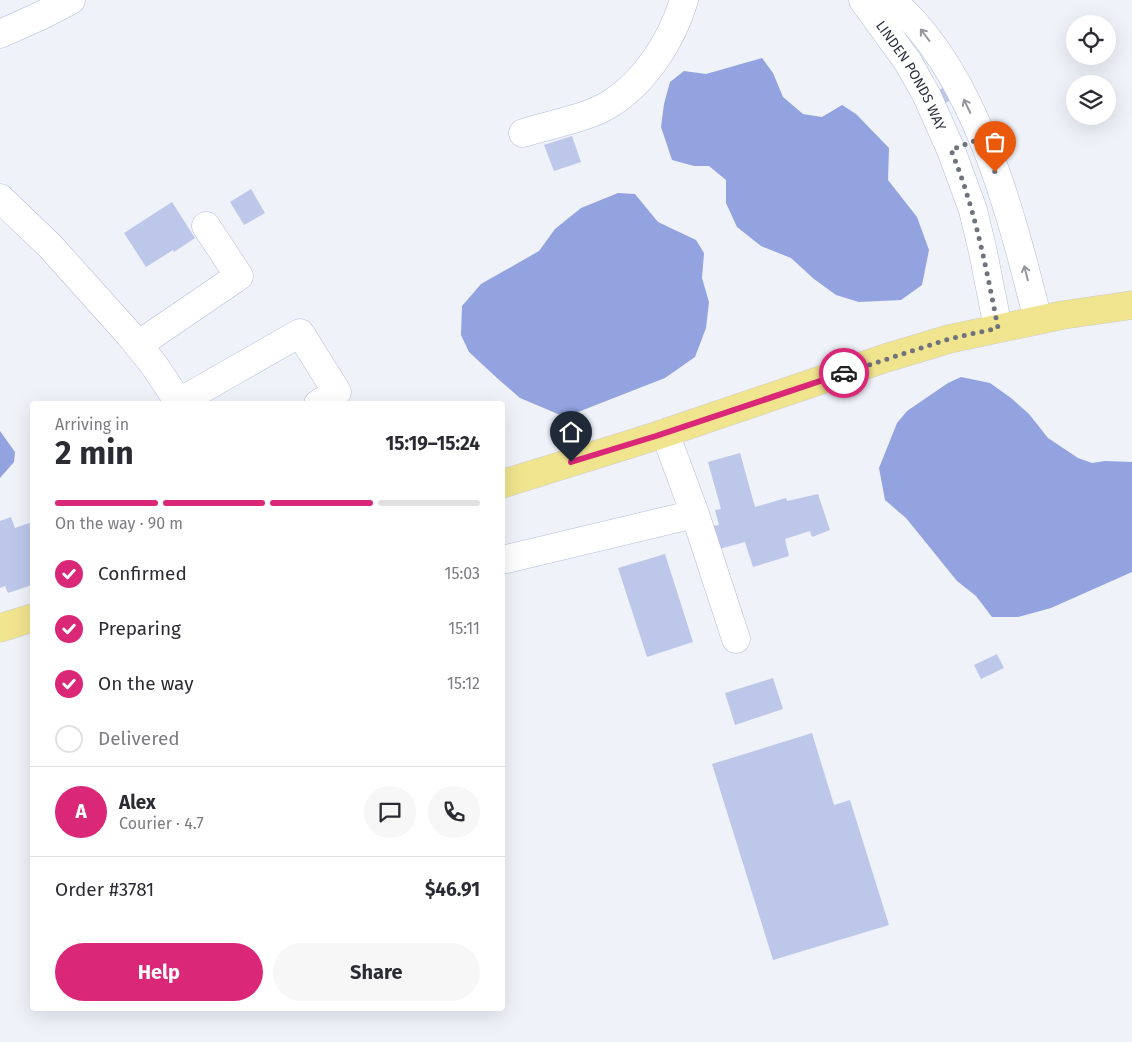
<!DOCTYPE html>
<meta charset="utf-8">
<style>
:root{--surface:#fff;--page:#f7f7f7;--text:#2b2b33;--muted:#7c7c81;--line:#e1e1e2;--accent:#db2777}
body{margin:0;font-family:"Fira Sans",sans-serif;background:var(--page);color:var(--text);height:100vh;display:flex;flex-direction:column;font-size:19px;white-space:nowrap}
*{box-sizing:border-box;margin:0}
p{font-size:16px;color:var(--muted)}
.icon{flex:none;width:28px;height:28px;fill:none;stroke:currentColor;stroke-width:2;stroke-linecap:round;stroke-linejoin:round}
.map{position:relative;flex:1;overflow:hidden}
.panel{position:absolute;left:30px;top:401px;width:475px;height:610px;display:flex;flex-direction:column;background:var(--surface);border-radius:5px;box-shadow:0 5px 20px #0002}
.panel>*{flex:none}
.buttons{position:absolute;left:1066px;top:15px;display:grid;gap:10px}
.buttons a{display:grid;place-items:center;width:50px;height:50px;border-radius:50%;background:var(--surface);box-shadow:0 5px 20px #0002;font-size:25px}
.pin{position:absolute;display:grid;place-items:center;width:42px;height:42px;color:#fff;margin:-51px -21px;border-radius:50% 50% 50% 0;rotate:-45deg;box-shadow:0 0 5px #0007}
.pin .icon{rotate:45deg}
.courier{position:absolute;display:grid;place-items:center;width:50px;height:50px;margin:-25px;border:4px solid #db2777;border-radius:50%;background:#fff;color:#222;box-shadow:0 1px 6px #0007}
.summary em{font-style:normal;font-weight:700}
.summary div{display:flex;flex-direction:column-reverse}
.summary{display:flex;align-items:center;justify-content:space-between;height:85px;padding:0 25px}
h1{font-size:32px;font-weight:700;line-height:38px}
.bar{display:grid;grid-template-columns:repeat(4,1fr);gap:8px 5px;align-content:center;height:60px;padding:0 25px}
.bar i{height:6px;border-radius:4px;background:var(--line)}
.bar .active{background:var(--accent)}
.bar p{grid-column:span 4}
.line{display:flex;align-items:center;gap:12px;padding:0 25px;border-top:1px solid var(--line)}
.line div{flex:1}
.round{display:grid;place-items:center;flex:none;width:52px;height:52px;border-radius:26px;background:var(--page)}
ol{padding:0 25px;list-style:none}
li{display:flex;align-items:center;gap:15px;height:55px}
li p{margin-inline-start:auto}
li .icon{padding:5px;border-radius:50%;background:var(--accent);color:#fff;stroke-width:4}
li:last-child{color:var(--muted)}
li i{width:28px;height:28px;border:2px solid var(--line);border-radius:50%}
.cta{display:flex;gap:10px;margin-top:auto;padding:10px 25px}
.cta a{flex:1;height:58px;border-radius:30px;background:var(--accent);color:#fff;font-size:20px;font-weight:700;line-height:58px;text-align:center}
.cta a+a{background:var(--page);color:var(--text)}
.map>svg:first-child{display:block}
</style>
<div class="map">
<svg width="1132" height="1042" viewBox="0 0 1132 1042">
<rect width="100%" height="100%" fill="#eff2f9"/>
<path fill="#92a3e0" d="M762,58L773,73L783,97L803,114L822,117L842,105L856,114L889,148L888,180L917,217L929,250L922,285L901,300L859,302L836,295L814,279L791,258L761,246L737,227L726,203V180L709,166H694L672,160L661,127L664,104L670,82L684,71L706,74Z
M618,193L635,194L658,222L696,240L704,253L702,278L709,302L706,328L695,357L665,378L578,412L558,414L520,398L497,378L469,352L461,335L462,306L481,284L539,251L555,229L581,208Z
M961,377L990,383L1011,398L1029,414L1048,438L1078,458L1092,463L1105,461L1132,462V572L1051,608L1018,617H992L976,596L957,581L906,518L885,500L879,468L897,423L907,411L948,383Z
M0,431L15,452L14,462L0,478Z"/>
<path fill="#bdc7ea" d="M946,86L954,98L944,104L936,92Z
M572,136L581,162L554,171L544,145Z
M251,189L265,213L244,225L230,202Z
M172,202L195,238L174,252L173,250L146,267L124,233Z
M740,453L755,507L786,498L787,501L818,494L830,530L812,537L810,531L785,539L789,556L753,567L745,542L719,549L712,526L719,525L715,510L721,509L708,462Z
M11,517L15,528L32,522V585L8,593L5,586L0,588V521Z
M665,554L693,642L647,657L618,568Z
M997,654L1004,668L981,679L974,665Z
M773,678L783,709L735,725L725,693Z
M812,733L834,805L850,800L889,925L773,960L712,764Z"/>
<g fill="none" stroke-linecap="round" stroke-linejoin="round">
<defs>
<g id="minor">
<path id="s1" d="M863,0L908,62L927,96L951,150L973,210L983,252L998,328"/>
<path d="M891,0C976,71 1012,217 1038,320"/>
<path d="M0,34L40,16L71,0"/>
<path d="M523,133C548,125 588,118 610,104C646,81 672,40 684,0"/>
<path d="M0,198L50,246L129,334L154,365L180,404"/>
<path d="M138,345L239,276L206,226"/>
<path d="M179,402L300,333L337,392L318,404"/>
<path d="M695,514L736,639"/>
<path d="M502,560L695,514L665,433"/>
</g>
<path id="major" d="M502,484L656,436L886,358L949,339L1063,315L1132,305
M0,628L32,618"/>
</defs>
<use href="#minor" stroke="#b3bddf" stroke-width="29"/>
<use href="#major" stroke="#cccdd0" stroke-width="29"/>
<use href="#minor" stroke="#fff" stroke-width="28"/>
<use href="#major" stroke="#f0e48f" stroke-width="28"/>
</g>
<defs><path id="oneway-shaft" d="M-6 0H5M1.5-3L5.5 0L1.5 3" fill="none" stroke-width="1.6" stroke-linecap="round" stroke-linejoin="round" transform="scale(1.25)"/></defs>
<g stroke="#94969e">
<use href="#oneway-shaft" transform="translate(925 35) rotate(-127)"/>
<use href="#oneway-shaft" transform="translate(967 106) rotate(-116)"/>
<use href="#oneway-shaft" transform="translate(1026 273) rotate(-104)"/>
</g>
<g fill="none" stroke-linecap="round" stroke-linejoin="round">
<path stroke="#6f737e" stroke-width="5" stroke-dasharray="0 9" d="M844,373L949,339L998,328C986,267 975,208 951,150L982,138L995,172"/>
<path stroke="#db2777" stroke-width="6" d="M571,462L656,436L844,373"/>
</g>
<g text-anchor="middle" dominant-baseline="central" stroke-width="5" stroke-linejoin="round" paint-order="stroke">
<g font-size="14" fill="#2a2e3c" stroke="#eff2f9">
<text stroke="none"><textPath href="#s1" startOffset="90">LINDEN PONDS WAY</textPath></text>
</g>
</g>
</svg>
<div class="buttons">
<a><svg class="icon" aria-label="locate" viewBox="0 0 24 24"><circle cx="12" cy="12" r="6"/><path d="M12 2v4M12 18v4M2 12h4M18 12h4"/></svg></a>
<a><svg class="icon" aria-label="layers" viewBox="0 0 24 24"><path d="M12 4l9 5-9 5-9-5zM3 14l9 5 9-5"/></svg></a>
</div>
<div class="pin" style="left:995px;top:172px;background:#ea580c"><svg class="icon" aria-label="bag" viewBox="0 0 24 24"><path d="M5 8h14l-1 12H6zM9 8a3 3 0 0 1 6 0"/></svg></div>
<div class="pin" style="left:571px;top:462px;background:#1f2937"><svg class="icon" aria-label="home" viewBox="0 0 24 24"><path d="M3 11l9-7 9 7M6 9v11h12V9"/></svg></div>
<div class="courier" style="left:844px;top:373px"><svg class="icon" aria-label="car" viewBox="0 0 24 24"><path d="M5 17H2v-5l4-1 3-4h7l3 4 3 1v5h-3M9 17h6M6 11h13"/><circle cx="7" cy="17" r="2"/><circle cx="17" cy="17" r="2"/></svg></div>
<section class="panel">
<div class="summary"><div><h1>2 min</h1><p>Arriving in</p></div><em>15:19–15:24</em></div>
<div class="bar"><i class="active"></i><i class="active"></i><i class="active"></i><i></i><p>On the way · 90 m</p></div>
<ol>
<li><svg class="icon" aria-label="check" viewBox="0 0 24 24"><path d="M5 12l5 5 9-10"/></svg>Confirmed<p>15:03</p></li>
<li><svg class="icon" aria-label="check" viewBox="0 0 24 24"><path d="M5 12l5 5 9-10"/></svg>Preparing<p>15:11</p></li>
<li><svg class="icon" aria-label="check" viewBox="0 0 24 24"><path d="M5 12l5 5 9-10"/></svg>On the way<p>15:12</p></li>
<li><i></i>Delivered</li>
</ol>
<div class="line" style="height:90px"><b class="round" style="background:var(--accent);color:#fff">A</b><div><b>Alex</b><p>Courier · 4.7</p></div><a class="round"><svg class="icon" aria-label="chat" viewBox="0 0 24 24"><path d="M4 5h16v11H9l-5 4z"/></svg></a><a class="round"><svg class="icon" aria-label="phone" viewBox="0 0 24 24"><path d="M5 4h4l2 5-3 2q2 4 5 5l2-3 5 2v4C11 20 4 13 5 4z"/></svg></a></div>
<div class="line" style="height:65px"><div>Order #3781</div><b>$46.91</b></div>
<div class="cta"><a>Help</a><a>Share</a></div>
</section>
</div>
